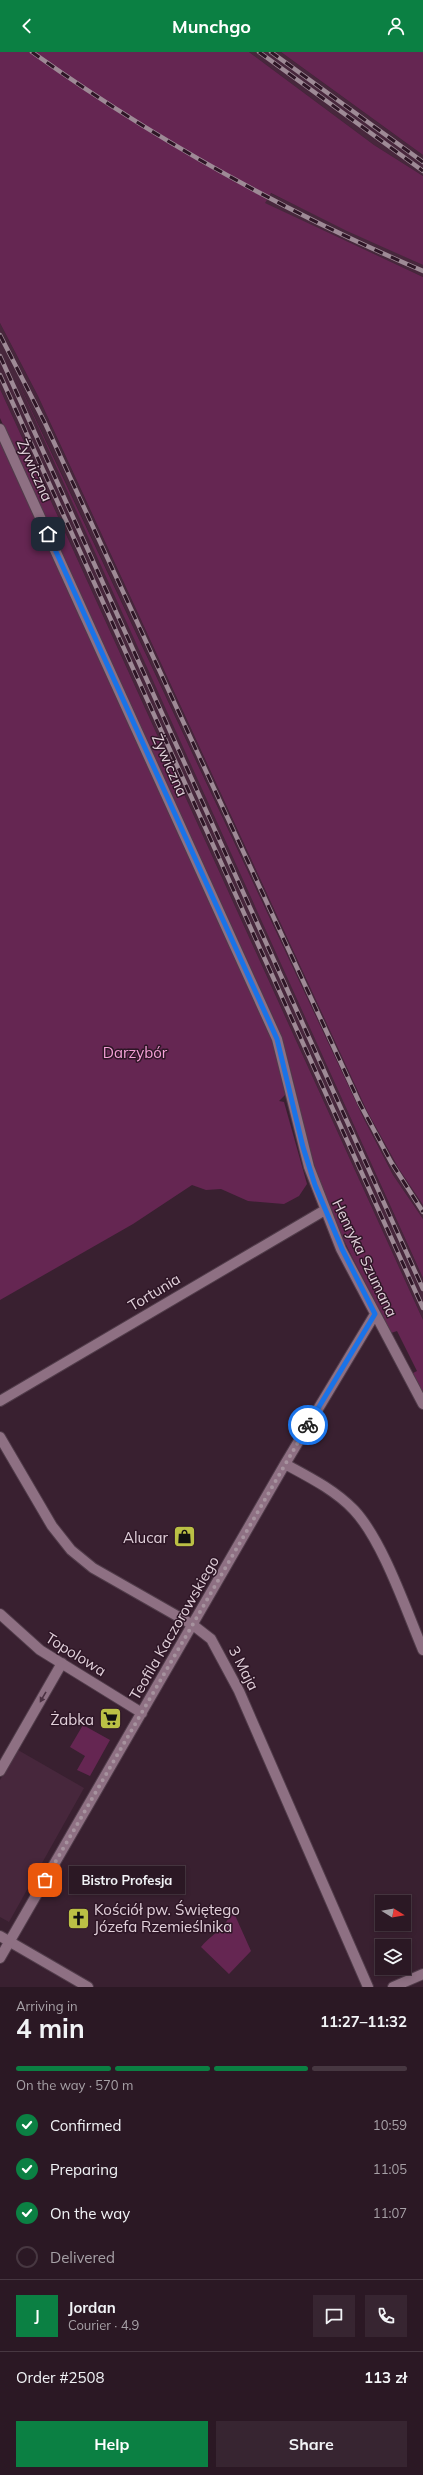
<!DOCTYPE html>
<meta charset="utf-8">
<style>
:root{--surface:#2b1824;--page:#372531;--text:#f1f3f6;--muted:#a6a0a6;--line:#473741;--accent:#0b8043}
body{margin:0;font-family:Mulish,sans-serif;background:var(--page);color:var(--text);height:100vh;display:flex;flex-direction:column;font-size:15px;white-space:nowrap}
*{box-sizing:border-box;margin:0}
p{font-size:13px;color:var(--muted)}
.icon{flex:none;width:22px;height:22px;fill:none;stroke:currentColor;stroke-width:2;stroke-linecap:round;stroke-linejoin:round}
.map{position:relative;height:1935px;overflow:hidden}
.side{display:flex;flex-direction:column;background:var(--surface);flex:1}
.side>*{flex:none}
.needle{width:26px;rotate:101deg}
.fabs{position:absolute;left:375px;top:1843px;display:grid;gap:8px}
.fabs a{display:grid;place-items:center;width:36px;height:36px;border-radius:0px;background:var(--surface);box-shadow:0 2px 6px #0003,0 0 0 1px var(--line);font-size:20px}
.pin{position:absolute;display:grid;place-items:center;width:34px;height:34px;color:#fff;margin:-17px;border-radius:8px;box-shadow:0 2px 6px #0006}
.courier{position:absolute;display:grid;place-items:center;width:40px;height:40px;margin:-20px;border:3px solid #1a73e8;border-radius:50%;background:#fff;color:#222;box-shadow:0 1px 5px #0007}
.bubble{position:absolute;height:28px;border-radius:0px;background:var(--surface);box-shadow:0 2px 6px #0003,0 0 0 1px var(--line);font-size:13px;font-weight:700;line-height:28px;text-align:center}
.head em{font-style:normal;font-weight:700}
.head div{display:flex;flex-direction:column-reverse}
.head{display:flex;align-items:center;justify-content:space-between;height:68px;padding:0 16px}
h1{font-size:26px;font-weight:700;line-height:30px}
.bar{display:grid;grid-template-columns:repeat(4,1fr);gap:6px 4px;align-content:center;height:48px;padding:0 16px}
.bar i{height:5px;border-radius:3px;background:var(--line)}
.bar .current{background:var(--accent)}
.bar p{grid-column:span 4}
.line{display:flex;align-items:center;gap:10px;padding:0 16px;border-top:1px solid var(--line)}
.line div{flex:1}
.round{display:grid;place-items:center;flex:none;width:42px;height:42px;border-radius:0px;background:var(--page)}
ol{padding:0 16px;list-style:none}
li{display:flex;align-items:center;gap:12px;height:44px}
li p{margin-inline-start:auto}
li .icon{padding:4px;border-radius:50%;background:var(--accent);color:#fff;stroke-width:4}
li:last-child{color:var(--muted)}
li i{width:22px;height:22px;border:2px solid var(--line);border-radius:50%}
.action{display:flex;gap:8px;margin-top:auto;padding:8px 16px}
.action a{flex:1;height:46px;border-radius:0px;background:var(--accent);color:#fff;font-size:16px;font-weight:700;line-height:46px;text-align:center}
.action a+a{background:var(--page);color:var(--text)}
header{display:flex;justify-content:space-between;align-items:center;height:52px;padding:0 16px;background:var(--accent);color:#fff;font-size:18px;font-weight:700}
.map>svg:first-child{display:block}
</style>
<header><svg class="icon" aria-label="back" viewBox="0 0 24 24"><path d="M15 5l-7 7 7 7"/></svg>Munchgo<svg class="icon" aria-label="person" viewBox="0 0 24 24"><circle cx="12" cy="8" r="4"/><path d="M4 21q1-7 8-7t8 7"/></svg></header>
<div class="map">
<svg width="423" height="1935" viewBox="0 0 423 1935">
<rect width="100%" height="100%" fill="#392030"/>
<path fill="#47273c" d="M43,0L270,141L423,213V225L265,152Z
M249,0H281L423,103V124L374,93Z
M0,271L38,344L367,1059L399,1117L423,1153V1167L393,1123L364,1067L18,329L423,1226V1268L0,337Z
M18,1698L84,1736L9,1870L0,1865V1728Z"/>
<path fill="#652652" d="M0,0H249L374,93L423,124V213L347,179L271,141L265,151L423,225V1153L399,1117L367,1059L38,344L0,271Z
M281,0H423V103Z
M13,319L364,1067L393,1123L423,1167V1226Z
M0,337L423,1268V1341L413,1321L417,1319L397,1279L391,1281C367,1233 340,1186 322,1136C302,1081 296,1023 275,969L0,366Z
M0,377L264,957L290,1038L279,1049L284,1050L307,1132L299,1144L284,1152L248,1149L221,1137L206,1138L192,1133L133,1172L0,1248Z
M83,1673L110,1688L90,1724L77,1718L85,1704L70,1695Z
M234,1861L251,1899L229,1922L201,1895C208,1886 217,1881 224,1873C228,1868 229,1865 234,1861Z"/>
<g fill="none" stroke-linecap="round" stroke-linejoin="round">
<defs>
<path id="minor" d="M0,377L277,987L309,1115L341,1197L423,1352
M0,1349L325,1158
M0,1385L52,1474L71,1498L93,1516L193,1573L211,1587L239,1639L368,1935
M285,1412C309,1425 335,1438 354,1458C383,1489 406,1558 423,1598
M0,1562L40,1598L142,1661
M0,1719L62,1611
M0,1884L88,1935
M0,1906L285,1412L375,1262
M393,1935L423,1922"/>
</defs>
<use href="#minor" stroke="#513c4a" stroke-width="12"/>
<use href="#minor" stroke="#8e7083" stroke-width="10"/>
<defs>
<path id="rail" d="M32,0C154,87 285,160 423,219
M259,0L423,119
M271,0L423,110
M0,283L45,371L360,1052L391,1110L423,1160
M0,304L423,1237
M0,323L423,1256"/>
</defs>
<use href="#rail" stroke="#9e8a96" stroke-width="4.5"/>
<use href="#rail" stroke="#2e1626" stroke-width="3" stroke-dasharray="9" stroke-linecap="butt"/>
</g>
<defs><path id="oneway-solid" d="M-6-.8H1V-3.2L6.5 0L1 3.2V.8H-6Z"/></defs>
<use fill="#4b3142" href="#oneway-solid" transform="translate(43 1645) rotate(120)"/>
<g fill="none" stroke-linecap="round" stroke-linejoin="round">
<path stroke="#a6929e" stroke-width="4" stroke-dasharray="0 7.2" d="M45,1828L308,1373"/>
<path stroke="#1a73e8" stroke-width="5" d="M48,482L277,987L303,1095L315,1133L342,1197L375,1262L308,1373"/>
</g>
<defs>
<symbol id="shop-square" viewBox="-11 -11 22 22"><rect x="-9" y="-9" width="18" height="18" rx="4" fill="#bbc045" stroke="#2e1626"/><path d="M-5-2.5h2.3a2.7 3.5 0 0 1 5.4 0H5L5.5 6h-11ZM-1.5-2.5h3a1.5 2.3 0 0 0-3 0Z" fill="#111"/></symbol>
<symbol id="supermarket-square" viewBox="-11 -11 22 22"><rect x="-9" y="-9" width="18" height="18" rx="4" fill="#bbc045" stroke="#2e1626"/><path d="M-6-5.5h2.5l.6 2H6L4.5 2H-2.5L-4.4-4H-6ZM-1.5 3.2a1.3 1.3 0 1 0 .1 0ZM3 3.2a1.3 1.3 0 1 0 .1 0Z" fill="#111"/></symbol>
<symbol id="church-square" viewBox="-11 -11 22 22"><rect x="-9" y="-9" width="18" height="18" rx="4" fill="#bbc045" stroke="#2e1626"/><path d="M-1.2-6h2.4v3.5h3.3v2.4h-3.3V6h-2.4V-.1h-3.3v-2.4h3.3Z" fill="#111"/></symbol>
</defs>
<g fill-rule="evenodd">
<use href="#shop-square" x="172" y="1472" width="25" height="25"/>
<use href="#supermarket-square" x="98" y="1654" width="25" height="25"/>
<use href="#church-square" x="66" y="1854" width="25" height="25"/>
</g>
<g text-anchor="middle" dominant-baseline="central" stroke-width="3" stroke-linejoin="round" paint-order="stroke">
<g font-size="15" fill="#e1d0da" stroke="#2e1626">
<text transform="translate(35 418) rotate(66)">Żywiczna</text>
<text transform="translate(170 713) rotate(66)">Żywiczna</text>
<text transform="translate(365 1206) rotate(64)">Henryka Szumana</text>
<text transform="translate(154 1240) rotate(-31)">Tortunia</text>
<text transform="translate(174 1576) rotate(-60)">Teofila Kaczorowskiego</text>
<text transform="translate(76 1602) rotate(32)">Topolowa</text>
<text transform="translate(244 1616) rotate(63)">3 Maja</text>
</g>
<g font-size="15" fill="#f4a0d6" stroke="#2e1626">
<text x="135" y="1000">Darzybór</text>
</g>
<g font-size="15" fill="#e1d0da" stroke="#2e1626" text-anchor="end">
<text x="168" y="1485">Alucar</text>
<text x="94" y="1667">Żabka</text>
<text x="94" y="1857" text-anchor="start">Kościół pw. Świętego<tspan x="94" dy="17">Józefa Rzemieślnika</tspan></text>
</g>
</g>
</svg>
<div class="fabs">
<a><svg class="needle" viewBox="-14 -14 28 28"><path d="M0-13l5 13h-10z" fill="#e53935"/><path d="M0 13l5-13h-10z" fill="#a6a0a6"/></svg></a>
<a><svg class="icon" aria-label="layers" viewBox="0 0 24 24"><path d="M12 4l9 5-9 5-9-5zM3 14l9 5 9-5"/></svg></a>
</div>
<div class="pin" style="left:45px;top:1828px;background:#ea580c"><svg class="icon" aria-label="bag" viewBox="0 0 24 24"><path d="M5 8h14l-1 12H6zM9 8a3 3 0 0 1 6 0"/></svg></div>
<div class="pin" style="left:48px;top:482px;background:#1f2937"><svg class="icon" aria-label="home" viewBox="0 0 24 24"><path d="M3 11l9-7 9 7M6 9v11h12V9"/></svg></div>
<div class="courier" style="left:308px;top:1373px"><svg class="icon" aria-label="bike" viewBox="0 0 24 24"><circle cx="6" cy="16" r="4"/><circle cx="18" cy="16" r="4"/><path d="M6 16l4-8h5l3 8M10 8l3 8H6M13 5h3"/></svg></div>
<div class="bubble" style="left:69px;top:1814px;width:116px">Bistro Profesja</div>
</div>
<section class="side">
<div class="head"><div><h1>4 min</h1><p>Arriving in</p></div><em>11:27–11:32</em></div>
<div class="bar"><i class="current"></i><i class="current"></i><i class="current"></i><i></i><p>On the way · 570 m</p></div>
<ol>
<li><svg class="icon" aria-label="check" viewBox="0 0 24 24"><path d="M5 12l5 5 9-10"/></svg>Confirmed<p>10:59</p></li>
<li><svg class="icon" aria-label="check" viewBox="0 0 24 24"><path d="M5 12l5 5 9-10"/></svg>Preparing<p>11:05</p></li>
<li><svg class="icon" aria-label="check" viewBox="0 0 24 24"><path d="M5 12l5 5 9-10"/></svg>On the way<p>11:07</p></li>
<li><i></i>Delivered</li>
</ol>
<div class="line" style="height:72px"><b class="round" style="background:var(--accent);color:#fff">J</b><div><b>Jordan</b><p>Courier · 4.9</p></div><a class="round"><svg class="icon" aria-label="chat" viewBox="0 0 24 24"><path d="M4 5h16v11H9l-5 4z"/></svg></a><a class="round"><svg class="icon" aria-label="phone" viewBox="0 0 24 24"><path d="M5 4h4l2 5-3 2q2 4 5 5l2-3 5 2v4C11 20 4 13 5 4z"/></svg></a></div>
<div class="line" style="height:52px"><div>Order #2508</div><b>113 zł</b></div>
<div class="action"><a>Help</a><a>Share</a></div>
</section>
